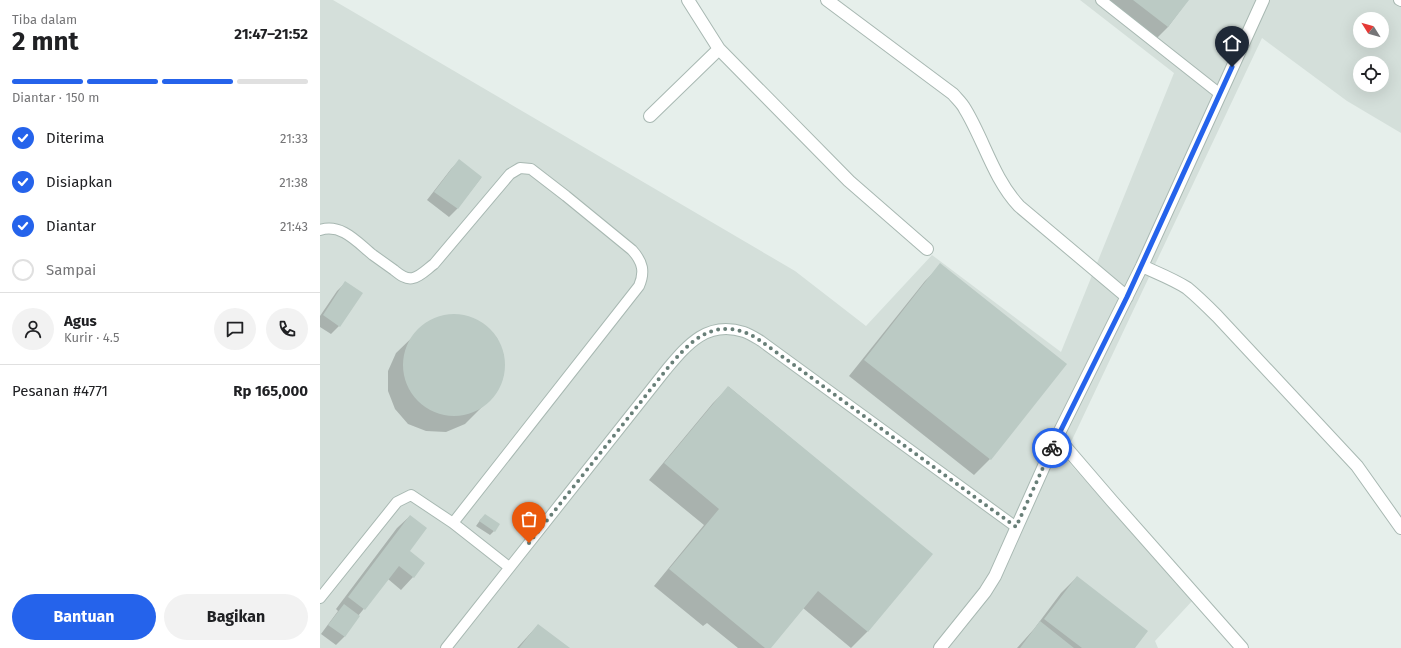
<!DOCTYPE html>
<html lang="id">
<meta charset="utf-8">
<style>
:root{--surface:#fff;--page:#f2f2f2;--text:#202124;--muted:#757577;--line:#e0e0e0;--accent:#2563eb}
body{margin:0;font-family:"Fira Sans",sans-serif;background:var(--page);color:var(--text);height:100vh;display:flex;flex-direction:column;font-size:15px;white-space:nowrap}
*{box-sizing:border-box;margin:0}
p{font-size:13px;color:var(--muted)}
.icon{flex:none;width:22px;height:22px;fill:none;stroke:currentColor;stroke-width:2;stroke-linecap:round;stroke-linejoin:round}
.map{position:relative;flex:1;overflow:hidden}
.drawer{display:flex;flex-direction:column;background:var(--surface);width:320px}
.drawer>*{flex:none}
.needle{width:26px;rotate:307deg}
.controls{position:absolute;left:1033px;top:12px;display:grid;gap:8px}
.controls a{display:grid;place-items:center;width:36px;height:36px;border-radius:50%;background:var(--surface);box-shadow:0 4px 16px #0002;font-size:20px}
.pin{position:absolute;display:grid;place-items:center;width:34px;height:34px;color:#fff;margin:-41px -17px;border-radius:50% 50% 50% 0;rotate:-45deg;box-shadow:0 0 4px #0007}
.pin .icon{rotate:45deg}
.courier{position:absolute;display:grid;place-items:center;width:40px;height:40px;margin:-20px;border:3px solid #2563eb;border-radius:50%;background:#fff;color:#222;box-shadow:0 1px 5px #0007}
.overview em{font-style:normal;font-weight:700}
.overview div{display:flex;flex-direction:column-reverse}
.overview{display:flex;align-items:center;justify-content:space-between;height:68px;padding:0 12px}
h1{font-size:26px;font-weight:700;line-height:30px}
.bar{display:grid;grid-template-columns:repeat(4,1fr);gap:6px 4px;align-content:center;height:48px;padding:0 12px}
.bar i{height:5px;border-radius:3px;background:var(--line)}
.bar .current{background:var(--accent)}
.bar p{grid-column:span 4}
.line{display:flex;align-items:center;gap:10px;padding:0 12px;border-top:1px solid var(--line)}
.line div{flex:1}
.round{display:grid;place-items:center;flex:none;width:42px;height:42px;border-radius:21px;background:var(--page)}
ol{padding:0 12px;list-style:none}
li{display:flex;align-items:center;gap:12px;height:44px}
li p{margin-inline-start:auto}
li .icon{padding:4px;border-radius:50%;background:var(--accent);color:#fff;stroke-width:4}
li:last-child{color:var(--muted)}
li i{width:22px;height:22px;border:2px solid var(--line);border-radius:50%}
.cta{display:flex;gap:8px;margin-top:auto;padding:8px 12px}
.cta a{flex:1;height:46px;border-radius:24px;background:var(--accent);color:#fff;font-size:16px;font-weight:700;line-height:46px;text-align:center}
.cta a+a{background:var(--page);color:var(--text)}
main{display:flex;flex:1;min-height:0}
.map>svg:first-child{display:block}
</style>
<main>
<section class="drawer">
<div class="overview"><div><h1>2 mnt</h1><p>Tiba dalam</p></div><em>21:47–21:52</em></div>
<div class="bar"><i class="current"></i><i class="current"></i><i class="current"></i><i></i><p>Diantar · 150 m</p></div>
<ol>
<li><svg class="icon" aria-label="check" viewBox="0 0 24 24"><path d="M5 12l5 5 9-10"/></svg>Diterima<p>21:33</p></li>
<li><svg class="icon" aria-label="check" viewBox="0 0 24 24"><path d="M5 12l5 5 9-10"/></svg>Disiapkan<p>21:38</p></li>
<li><svg class="icon" aria-label="check" viewBox="0 0 24 24"><path d="M5 12l5 5 9-10"/></svg>Diantar<p>21:43</p></li>
<li><i></i>Sampai</li>
</ol>
<div class="line" style="height:72px"><a class="round"><svg class="icon" aria-label="person" viewBox="0 0 24 24"><circle cx="12" cy="8" r="4"/><path d="M4 21q1-7 8-7t8 7"/></svg></a><div><b>Agus</b><p>Kurir · 4.5</p></div><a class="round"><svg class="icon" aria-label="chat" viewBox="0 0 24 24"><path d="M4 5h16v11H9l-5 4z"/></svg></a><a class="round"><svg class="icon" aria-label="phone" viewBox="0 0 24 24"><path d="M5 4h4l2 5-3 2q2 4 5 5l2-3 5 2v4C11 20 4 13 5 4z"/></svg></a></div>
<div class="line" style="height:52px"><div>Pesanan #4771</div><b>Rp 165,000</b></div>
<div class="cta"><a>Bantuan</a><a>Bagikan</a></div>
</section>
<div class="map">
<svg width="1081" height="648" viewBox="0 0 1081 648">
<rect width="100%" height="100%" fill="#e6efeb"/>
<path fill="#d4dfda" fill-rule="evenodd" d="M0,0H13L475,271L546,326L612,255L741,352L854,73L760,0H1081V133L1027,101L942,38L744,457L873,600L835,641L838,648H0ZM1040,19H1062V41H1040ZM1040,63H1062V85H1040Z"/>
<path fill="#0003" d="M776,0H868L848,27L832,43Z
M139,161L161,178L137,209L129,217L107,200L131,169Z
M621,265L670,459L654,475L529,376L605,281Z
M25,283L19,326L11,334L0,327V316L17,291Z
M125,316H145L163,324L177,338L184,356L183,376L175,394L145,424L126,432L106,431L88,424L75,409L68,391V371L76,353L107,323Z
M409,387L611,554L547,632L531,648L483,608L450,648H418L387,623L383,626L334,586L384,525L329,480L393,403Z
M90,516L89,551L104,563L93,577L81,590L68,579L38,616L24,637L16,645L1,634L18,611L16,609L77,528Z
M161,519L174,531L170,535L156,526Z
M757,577L814,648H697L714,629L741,593Z
M218,625L248,648H197Z"/>
<path fill="#bbcac4" d="M813,0H869L848,27Z
M139,159L162,177L138,209L114,192Z
M620,263L747,364L671,460L544,360Z
M25,281L43,293L20,327L3,315Z
M83 365a51 51 0 1 1 102 0a51 51 0 1 1-102 0Z
M408,386L613,554L548,632L498,591L451,648H445L349,569L399,509L344,463Z
M165,514L180,524L175,532L159,521Z
M90,515L107,528L90,551L105,563L94,578L79,566L45,610L28,597Z
M757,576L828,631L815,648H762L724,619Z
M24,604L40,616L25,637L8,625Z
M720,621L754,648H700Z
M218,624L250,648H199Z"/>
<g fill="none" stroke-linecap="round" stroke-linejoin="round">
<defs>
<path id="service" d="M781,0L900,94
M1079,0L1081,1
M0,230C22,223 38,243 53,255C60,260 67,265 74,270C79,274 86,280 93,278C101,276 107,269 114,264L190,174L200,168L211,169L246,196L312,250C323,262 325,272 319,286L133,523
M0,598L77,502L91,495L133,523L189,567
M126,648L346,370C367,345 387,320 424,332C430,334 436,338 441,341L696,527"/>
<path id="minor" d="M368,0L399,49L529,181L607,249
M507,0L633,94C637,99 642,103 645,109C664,140 673,178 699,206L807,297
M330,116L399,49
M822,266C837,273 853,279 867,288C878,297 887,306 897,316L1037,466L1081,528
M737,437L792,501L922,648
M620,648L665,592L675,576L737,437L822,266L943,0"/>
</defs>
<use href="#service" stroke="#a8b8b2" stroke-width="12"/>
<use href="#minor" stroke="#a8b8b2" stroke-width="14"/>
<use href="#service" stroke="#fff" stroke-width="10"/>
<use href="#minor" stroke="#fff" stroke-width="12"/>
</g>
<g fill="none" stroke-linecap="round" stroke-linejoin="round">
<path stroke="#687f78" stroke-width="4" stroke-dasharray="0 7.2" d="M209,543L346,370C367,345 388,320 424,332C430,334 436,338 441,341L696,527L732,448"/>
<path stroke="#2563eb" stroke-width="5" d="M732,448L807,297L912,67"/>
</g>
</svg>
<div class="controls">
<a><svg class="needle" viewBox="-14 -14 28 28"><path d="M0-13l5 13h-10z" fill="#e53935"/><path d="M0 13l5-13h-10z" fill="#757577"/></svg></a>
<a><svg class="icon" aria-label="locate" viewBox="0 0 24 24"><circle cx="12" cy="12" r="6"/><path d="M12 2v4M12 18v4M2 12h4M18 12h4"/></svg></a>
</div>
<div class="pin" style="left:209px;top:543px;background:#ea580c"><svg class="icon" aria-label="bag" viewBox="0 0 24 24"><path d="M5 8h14l-1 12H6zM9 8a3 3 0 0 1 6 0"/></svg></div>
<div class="pin" style="left:912px;top:67px;background:#1f2937"><svg class="icon" aria-label="home" viewBox="0 0 24 24"><path d="M3 11l9-7 9 7M6 9v11h12V9"/></svg></div>
<div class="courier" style="left:732px;top:448px"><svg class="icon" aria-label="bike" viewBox="0 0 24 24"><circle cx="6" cy="16" r="4"/><circle cx="18" cy="16" r="4"/><path d="M6 16l4-8h5l3 8M10 8l3 8H6M13 5h3"/></svg></div>
</div>
</main>
